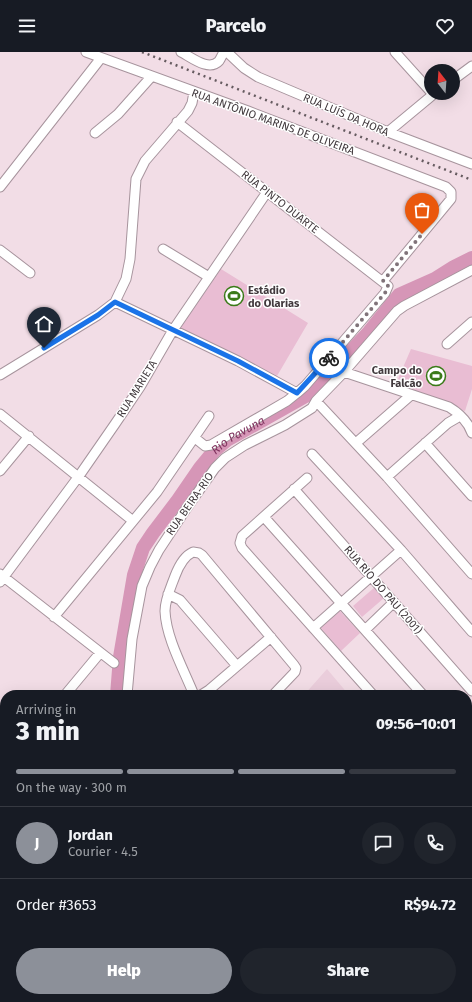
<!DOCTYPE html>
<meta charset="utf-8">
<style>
:root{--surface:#171b24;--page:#20242c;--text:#f1f3f6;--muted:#9ea1a6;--line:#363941;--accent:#8c9099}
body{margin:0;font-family:"Fira Sans",sans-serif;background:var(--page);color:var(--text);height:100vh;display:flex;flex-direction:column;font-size:15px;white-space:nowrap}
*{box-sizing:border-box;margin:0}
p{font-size:13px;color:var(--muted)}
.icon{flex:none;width:22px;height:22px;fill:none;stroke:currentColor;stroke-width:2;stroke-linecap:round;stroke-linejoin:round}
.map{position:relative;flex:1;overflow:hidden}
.sheet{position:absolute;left:0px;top:638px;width:472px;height:312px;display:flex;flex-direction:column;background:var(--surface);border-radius:16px 16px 0 0;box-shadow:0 4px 16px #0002}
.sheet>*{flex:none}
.needle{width:26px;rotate:343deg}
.tools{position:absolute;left:424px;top:12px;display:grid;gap:8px}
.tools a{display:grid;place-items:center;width:36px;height:36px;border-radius:50%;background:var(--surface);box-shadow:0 4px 16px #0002;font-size:20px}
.pin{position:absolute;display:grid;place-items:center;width:34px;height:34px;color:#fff;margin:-41px -17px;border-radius:50% 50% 50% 0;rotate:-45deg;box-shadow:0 0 4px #0007}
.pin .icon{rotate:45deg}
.courier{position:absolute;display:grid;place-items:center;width:40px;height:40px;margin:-20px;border:3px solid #1a73e8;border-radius:50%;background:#fff;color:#222;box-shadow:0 1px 5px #0007}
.summary em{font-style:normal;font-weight:800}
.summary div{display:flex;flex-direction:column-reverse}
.summary{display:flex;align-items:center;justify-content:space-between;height:68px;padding:0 16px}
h1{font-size:26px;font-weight:800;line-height:30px}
.bar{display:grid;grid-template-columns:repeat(4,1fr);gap:6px 4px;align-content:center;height:48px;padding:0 16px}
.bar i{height:5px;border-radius:3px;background:var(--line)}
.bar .selected{background:var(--accent)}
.bar p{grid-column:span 4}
.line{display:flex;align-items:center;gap:10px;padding:0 16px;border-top:1px solid var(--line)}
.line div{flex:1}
.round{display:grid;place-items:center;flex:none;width:42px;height:42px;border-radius:21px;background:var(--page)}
.action{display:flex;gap:8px;margin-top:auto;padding:8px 16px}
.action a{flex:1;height:46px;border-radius:24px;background:var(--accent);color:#fff;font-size:16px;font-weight:800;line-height:46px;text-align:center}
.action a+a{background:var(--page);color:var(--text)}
header{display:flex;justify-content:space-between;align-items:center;height:52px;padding:0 16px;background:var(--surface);font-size:18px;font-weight:800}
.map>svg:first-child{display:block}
</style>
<header><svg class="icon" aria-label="menu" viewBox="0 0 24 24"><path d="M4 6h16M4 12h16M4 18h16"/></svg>Parcelo<svg class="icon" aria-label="heart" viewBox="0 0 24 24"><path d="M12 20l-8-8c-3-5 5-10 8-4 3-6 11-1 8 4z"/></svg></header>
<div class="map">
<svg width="472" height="950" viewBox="0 0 472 950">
<rect width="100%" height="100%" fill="#f2dde6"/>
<path fill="#eacddb" d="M327,617L349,643H304Z
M5,809V945H58L60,950H0V810Z"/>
<path fill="#e9bdd3" d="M221,217L308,271L277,324L179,278Z
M411,297L472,314V337L465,359L395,334Z
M375,535L384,546L362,565L353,554Z
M340,559L360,581L341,599L321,576Z"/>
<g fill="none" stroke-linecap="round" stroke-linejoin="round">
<g stroke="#d696b7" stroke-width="14">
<path id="s1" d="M117,643L120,605L134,523L143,496L153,481L178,448L200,416L214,399L227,388L311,341L369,280L399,243L435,227L454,215L472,206"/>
<path d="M0,754L5,751"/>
</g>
<defs>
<path id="minor" d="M86,0L248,59L446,135L451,140V147L383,229
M181,0C191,5 209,20 219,9C221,6 222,3 224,0
M227,0L244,16L258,25L388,80L472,112
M395,0L431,40
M453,28L472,14
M177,70L388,234L385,241L305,334L297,341L287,349L211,393L205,394L195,386
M388,80L435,41
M95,81L118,62L151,25
M0,135L101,6
M163,197L209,225
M0,198L30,221
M115,250L238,309L297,341
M447,292L472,270
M344,320L449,355C459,361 468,370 472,381
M0,323L98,263L115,250L126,227L130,207L136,127L145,109L188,59L192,51L194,40
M316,349L387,425L472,522
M0,362L133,469
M356,391L411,343
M425,391L472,444
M312,402L401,498L472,580
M0,419L29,384
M387,425L448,371L460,364
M307,426L242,484L240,491L242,496L373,643
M294,437L472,639
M264,465L423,643
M0,522L114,611
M0,530L79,424L115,372L140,335L173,278L267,140
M168,542L180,548L237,614
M54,565L157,440L209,364
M313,576L401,498
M365,578L394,550
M65,643L100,601
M127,643L132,587L142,534L150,515L159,498L186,457L215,416L225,406L245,393L285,373L312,356L316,349L344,320L397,259L404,254L472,218
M194,643C184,618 166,586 165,559C165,547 171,535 175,524C178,516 184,504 193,500L199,501L202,503L294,613L296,616L295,620L273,643
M201,643L209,638L271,585
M0,690L5,694
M467,694L472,699
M0,770L5,768
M467,880L472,874
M101,945L103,950
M188,945L190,950
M437,945L443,950
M404,950L409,945"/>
<path id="primary" d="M467,727L472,721
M467,742L472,737
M270,950L274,945
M283,950L288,945"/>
</defs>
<use href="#minor" stroke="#a7949d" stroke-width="11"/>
<use href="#primary" stroke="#a7949d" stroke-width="16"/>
<use href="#minor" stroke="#fff" stroke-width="9"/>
<use href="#primary" stroke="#fff" stroke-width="14"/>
<path stroke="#665b60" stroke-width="2.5" stroke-dasharray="2 4" stroke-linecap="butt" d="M142,0L472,128"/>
</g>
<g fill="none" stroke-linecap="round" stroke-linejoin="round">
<path stroke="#807379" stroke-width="4" stroke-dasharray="0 7.2" d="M329,306L385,241L388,234L383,229L422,182"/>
<path stroke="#1a73e8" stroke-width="5" d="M44,296L98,263L115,250L238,309L297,341L329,306"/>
</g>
<defs>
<symbol id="stadium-ring" viewBox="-11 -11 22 22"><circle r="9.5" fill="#fff" stroke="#3a7a18" stroke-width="1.5"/><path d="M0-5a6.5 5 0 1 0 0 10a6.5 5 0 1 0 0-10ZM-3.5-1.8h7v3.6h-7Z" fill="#3a7a18"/></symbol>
</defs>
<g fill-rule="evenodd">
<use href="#stadium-ring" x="223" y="233" width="22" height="22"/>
<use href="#stadium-ring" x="425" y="313" width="22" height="22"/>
</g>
<g text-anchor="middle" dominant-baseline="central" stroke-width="3" stroke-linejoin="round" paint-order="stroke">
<g font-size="11" fill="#423a3e" stroke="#fff">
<text transform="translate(346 63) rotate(23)">RUA LUÍS DA HORA</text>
<text transform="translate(273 70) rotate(20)">RUA ANTÔNIO MARINS DE OLIVEIRA</text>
<text transform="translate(280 150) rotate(38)">RUA PINTO DUARTE</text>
<text transform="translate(137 337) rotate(-58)">RUA MARIETA</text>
<text transform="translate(190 452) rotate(-55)">RUA BEIRA-RIO</text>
<text transform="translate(383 538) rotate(49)">RUA RIO DO PAU (2001)</text>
</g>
<g font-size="11" font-weight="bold" fill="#423a3e" stroke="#fff" text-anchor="start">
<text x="248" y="238">Estádio<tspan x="248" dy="13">do Olarias</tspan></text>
<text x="422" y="318" text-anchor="end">Campo do<tspan x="422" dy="13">Falcão</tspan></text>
</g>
<g font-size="12" font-style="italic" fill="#813560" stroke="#fff">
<text stroke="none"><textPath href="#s1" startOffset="299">Rio Pavuna</textPath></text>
</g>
</g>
</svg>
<div class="tools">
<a><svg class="needle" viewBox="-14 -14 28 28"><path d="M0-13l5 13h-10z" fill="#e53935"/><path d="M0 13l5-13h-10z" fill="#9ea1a6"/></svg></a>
</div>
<div class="pin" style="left:422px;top:182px;background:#ea580c"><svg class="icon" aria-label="bag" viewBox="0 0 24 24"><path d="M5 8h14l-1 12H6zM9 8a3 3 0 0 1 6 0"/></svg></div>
<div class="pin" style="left:44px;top:296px;background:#1f2937"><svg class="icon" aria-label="home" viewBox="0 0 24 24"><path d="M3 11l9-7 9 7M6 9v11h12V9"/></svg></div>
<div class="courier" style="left:329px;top:306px"><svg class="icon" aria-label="bike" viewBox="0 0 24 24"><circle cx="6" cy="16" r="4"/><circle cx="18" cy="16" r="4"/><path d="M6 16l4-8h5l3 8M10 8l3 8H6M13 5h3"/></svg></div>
<section class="sheet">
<div class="summary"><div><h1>3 min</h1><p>Arriving in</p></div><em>09:56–10:01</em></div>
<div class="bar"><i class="selected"></i><i class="selected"></i><i class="selected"></i><i></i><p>On the way · 300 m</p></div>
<div class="line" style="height:72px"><b class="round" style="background:var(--accent);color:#fff">J</b><div><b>Jordan</b><p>Courier · 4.5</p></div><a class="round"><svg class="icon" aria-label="chat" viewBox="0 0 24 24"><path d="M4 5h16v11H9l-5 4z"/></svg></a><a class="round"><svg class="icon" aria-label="phone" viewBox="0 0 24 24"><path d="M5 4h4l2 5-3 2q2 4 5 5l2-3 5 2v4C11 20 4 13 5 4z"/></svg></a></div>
<div class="line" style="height:52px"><div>Order #3653</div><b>R$94.72</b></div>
<div class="action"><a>Help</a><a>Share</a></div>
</section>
</div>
